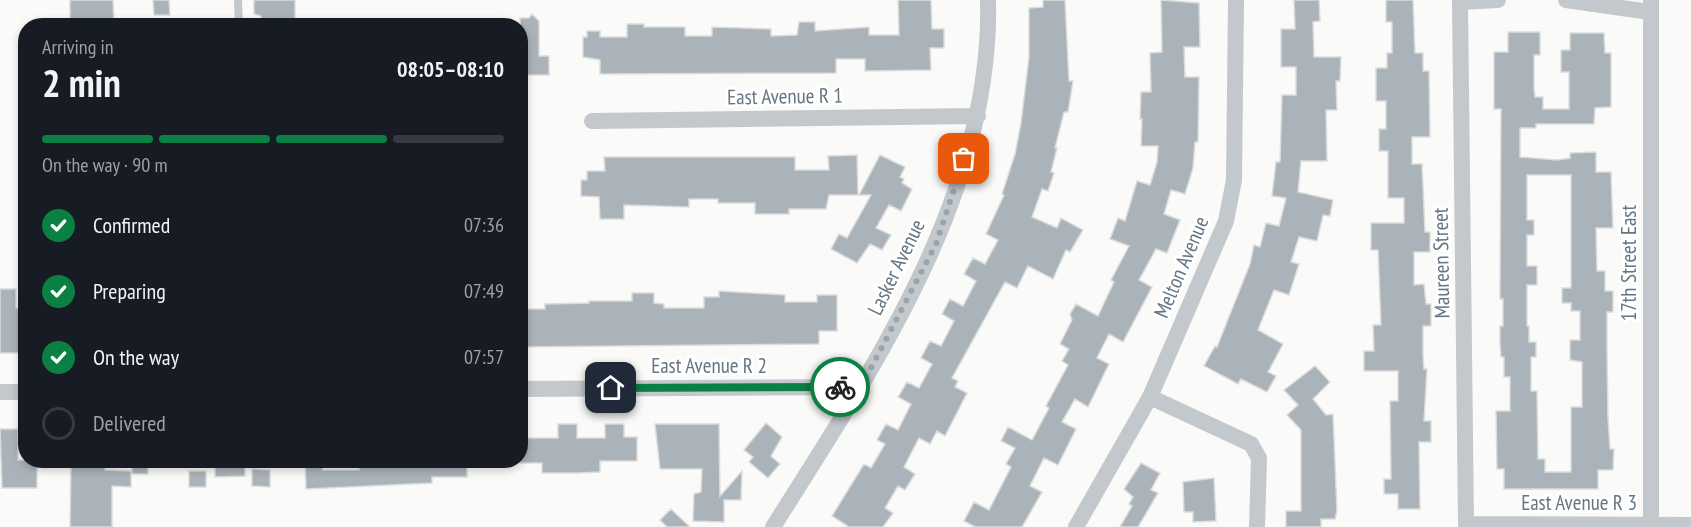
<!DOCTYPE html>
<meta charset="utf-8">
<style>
:root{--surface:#171b24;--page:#242831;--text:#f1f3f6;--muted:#9ea1a6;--line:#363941;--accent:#0b8043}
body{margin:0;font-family:"PT Sans Narrow",sans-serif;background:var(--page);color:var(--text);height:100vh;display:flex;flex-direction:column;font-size:22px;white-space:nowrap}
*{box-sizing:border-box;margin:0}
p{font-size:20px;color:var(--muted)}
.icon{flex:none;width:33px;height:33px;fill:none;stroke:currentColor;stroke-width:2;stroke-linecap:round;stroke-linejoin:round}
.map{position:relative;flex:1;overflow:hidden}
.drawer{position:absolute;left:18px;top:18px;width:510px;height:450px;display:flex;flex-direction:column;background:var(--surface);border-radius:24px;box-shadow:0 3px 9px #0003}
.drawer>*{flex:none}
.pin{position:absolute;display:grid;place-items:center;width:51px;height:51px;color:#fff;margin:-26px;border-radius:12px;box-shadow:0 3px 9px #0006}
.courier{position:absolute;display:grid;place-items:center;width:60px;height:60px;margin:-30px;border:4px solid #0b8043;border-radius:50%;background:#fff;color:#222;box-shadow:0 2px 8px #0007}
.overview em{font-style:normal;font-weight:600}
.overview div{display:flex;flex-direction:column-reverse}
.overview{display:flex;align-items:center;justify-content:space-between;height:102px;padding:0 24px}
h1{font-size:39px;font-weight:600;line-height:45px}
.bar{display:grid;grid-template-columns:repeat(4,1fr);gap:9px 6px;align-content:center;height:72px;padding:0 24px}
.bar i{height:8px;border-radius:4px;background:var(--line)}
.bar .on{background:var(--accent)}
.bar p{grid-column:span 4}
ol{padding:0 24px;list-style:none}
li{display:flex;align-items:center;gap:18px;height:66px}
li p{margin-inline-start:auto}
li .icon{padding:6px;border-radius:50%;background:var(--accent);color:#fff;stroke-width:4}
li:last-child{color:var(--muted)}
li i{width:33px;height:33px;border:3px solid var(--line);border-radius:50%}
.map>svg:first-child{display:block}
</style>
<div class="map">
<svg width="1691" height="527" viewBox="0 0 1691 527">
<rect width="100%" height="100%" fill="#fafaf8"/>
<path fill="#aab3b9" stroke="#dcdcda" stroke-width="1.5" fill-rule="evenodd" d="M70,0H113L114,24L70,26Z
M153,0H169L170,15H154Z
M254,0H295V26H261V16L254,14Z
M898,0H931L932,29H944V48H930L931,70L865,71V59H836V73L600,74V60L583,57V37H587V31H600V37H627V24H644V27H685V36H712V27L771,29V36L797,35L799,22H815V31L869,27V35H899Z
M1043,0H1065L1069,81H1073L1068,112H1064L1055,148H1057L1051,172L1054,173L1048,191L1042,189L1032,217L1057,228L1061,218L1083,230L1070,252L1066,250L1053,279L1028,266L1017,288L1005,282L952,378L958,381L955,387L967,393L945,436L937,431L930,444L919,438L904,467L915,474L905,490L898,486L885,508L893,513L883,527H849L832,516L864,464L871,468L885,444L877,440L886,424L898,430L911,404L898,397L907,382L919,388L932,364L921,358L930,341L941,346L954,321L942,314L950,299L963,306L976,281L964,274L973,258L985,264L998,240L986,234L1004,195L1002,194L1015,154L1021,123L1029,57V8L1043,7Z
M1161,0L1199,3L1200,47H1184L1185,77H1199L1198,142H1195L1193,168L1185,194L1171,190L1164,214L1180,220L1167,253L1156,249L1139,280L1152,287L1123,342L1109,334L1097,358L1109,364L1088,407L1075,399L1062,422L1076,429L1058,465L1044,458L1030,486L1042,492L1022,527H975L964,521L974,502L989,510L1011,467L1006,464L1015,448L1001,441L1008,427L1032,440L1049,408L1046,406L1068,365L1062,361L1069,349L1060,344L1072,320L1070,314L1076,304L1098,316L1114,282L1111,280L1129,246L1110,239L1118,218L1125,221L1137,181L1150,185L1157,162L1158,146H1141L1142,119H1140L1141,92H1151L1150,53L1162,52Z
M1294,0H1319L1320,21L1313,22L1314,57H1341L1340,81H1336L1337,110H1326L1327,161H1301L1298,192L1333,200L1330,216L1323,215L1317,241L1299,237L1291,262L1299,264L1289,295L1274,290L1258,330L1283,344L1268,372L1276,376L1267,392L1241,379L1238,384L1204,366L1215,346L1217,347L1250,264L1254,245L1260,247L1266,223L1279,226L1286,198L1272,196L1276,162H1280L1282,95H1296V67H1281V29H1295Z
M1386,0H1413L1415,53H1423V71H1429L1430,137H1412V164H1422L1425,232H1430V252H1414V285L1424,284L1426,304H1431V326H1423V356L1424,369H1427L1424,421H1431V442H1419L1420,509H1398V494H1384V479H1391L1390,401H1398V371H1364V351H1374L1373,325H1381L1378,250H1371V223H1404V198H1388V151H1379V129H1386V101H1376V68H1387V53H1392V22H1386Z
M532,14L539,21V56H549V75H522L520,18H529Z
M1508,32H1540V55H1534V89L1535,97H1543V109H1569V72H1561V50H1570V33H1604L1605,53H1611V107L1595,108L1594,124H1536V128H1520V157L1557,160L1570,158V153L1596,152V172H1611L1613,228H1596L1597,271H1605V291H1613V312H1607V353L1608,418L1610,449H1614L1613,470H1598V489H1504V469H1497L1496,411H1510V377H1504V357H1501L1500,343V326H1503V299H1500V284L1501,109H1494V52H1508ZM1527,175H1571V288H1562V303H1571V311H1580V340H1570V360L1582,362V407H1571V472H1545V459H1538L1537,391H1531V357H1536V342H1529V326H1527V285H1537V266H1527V235H1534V220H1527Z
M857,155L858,195H829L826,209H789V214H755V203H718V199H689V207L624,205V219H600L599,197L581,196V180H587V171H605L604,157H795V170H829L828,156Z
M880,155L905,167L900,177L904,179L902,183L912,189L901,211L889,205L876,228L891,235L882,250L870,244L857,263L831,249L839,234L847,238L871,195H859Z
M0,289H16V308H26V353H0Z
M719,291L785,295V302H817V295H837V331H819V344L522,347L520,309H545V304L589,303V301H632V293H654V303L664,304V308H704V297H719Z
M1315,366L1330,382L1313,399L1326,415L1333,414L1337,511L1335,519H1321V527H1286V511H1301V430L1287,415L1298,405L1284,390Z
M766,423L782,437L771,456L780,464L768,478L749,462L753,457L744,450Z
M558,424H577V438H605V424H624V437H637V461H600V472L579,473H542V463H520V438H558Z
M655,424H719L720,496L742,471L741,500H724V522L693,521L694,494L701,492L702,469H660Z
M0,429H18V460H37V488H2Z
M71,460H105V470L131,471V487L112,486V527H70Z
M132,460H148V474H132Z
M215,460H245V476L215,477Z
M305,460H321L323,470H359V460H467V477H432V483L306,489Z
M1141,463L1160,473L1151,490L1158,493L1138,527H1120L1132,506L1129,504L1133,497L1124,489Z
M252,469L270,470V487L252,486Z
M189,471H206V487H189Z
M1214,478L1216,521L1193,522V512H1184L1183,482Z
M671,509L690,527H667L660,520Z"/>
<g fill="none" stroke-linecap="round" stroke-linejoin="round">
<path stroke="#c3c8cc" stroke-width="8" d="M238,0L239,26"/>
<path stroke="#c3c8cc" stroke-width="16" d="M1498,0L1460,2L1466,524L1691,525
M1566,0L1650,12
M1651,0V525
M592,121L978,116
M520,389L861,387
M0,392H26
M1150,397L1251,444L1259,458L1257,527
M773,527C872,370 993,194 988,0
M1076,527L1150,397L1226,221L1234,180L1236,0"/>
</g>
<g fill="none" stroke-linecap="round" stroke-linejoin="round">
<path stroke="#99a4ac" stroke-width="6" stroke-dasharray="0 10.8" d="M840,387H861L936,244L964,159"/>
<path stroke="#0b8043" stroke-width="8" d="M611,388L840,387"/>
</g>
<g text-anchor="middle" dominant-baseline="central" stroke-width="6" stroke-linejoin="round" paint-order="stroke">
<g font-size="21" fill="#657683" stroke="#fff">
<text transform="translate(785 96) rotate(-1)">East Avenue R 1</text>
<text transform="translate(1441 263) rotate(-91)">Maureen Street</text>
<text transform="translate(1628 263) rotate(-90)">17th Street East</text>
<text transform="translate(896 267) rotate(-64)">Lasker Avenue</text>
<text transform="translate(1181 267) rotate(-67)">Melton Avenue</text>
<text x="709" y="365">East Avenue R 2</text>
<text x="1579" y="502">East Avenue R 3</text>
</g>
</g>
</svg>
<div class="pin" style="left:964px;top:159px;background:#ea580c"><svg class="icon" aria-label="bag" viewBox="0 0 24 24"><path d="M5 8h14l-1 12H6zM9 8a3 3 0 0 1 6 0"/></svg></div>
<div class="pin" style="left:611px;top:388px;background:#1f2937"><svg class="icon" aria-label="home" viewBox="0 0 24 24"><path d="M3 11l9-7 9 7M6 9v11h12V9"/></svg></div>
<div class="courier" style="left:840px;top:387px"><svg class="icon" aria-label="bike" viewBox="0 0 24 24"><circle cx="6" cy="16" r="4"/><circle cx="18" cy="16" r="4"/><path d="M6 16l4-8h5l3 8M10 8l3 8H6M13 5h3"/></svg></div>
<section class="drawer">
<div class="overview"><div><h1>2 min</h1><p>Arriving in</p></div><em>08:05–08:10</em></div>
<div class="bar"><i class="on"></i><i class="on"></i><i class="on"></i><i></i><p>On the way · 90 m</p></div>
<ol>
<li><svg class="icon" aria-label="check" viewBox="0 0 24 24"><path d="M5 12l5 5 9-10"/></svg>Confirmed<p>07:36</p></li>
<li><svg class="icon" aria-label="check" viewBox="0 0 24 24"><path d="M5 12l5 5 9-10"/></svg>Preparing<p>07:49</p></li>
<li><svg class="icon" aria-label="check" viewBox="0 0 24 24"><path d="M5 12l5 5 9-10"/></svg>On the way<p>07:57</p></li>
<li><i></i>Delivered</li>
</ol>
</section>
</div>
